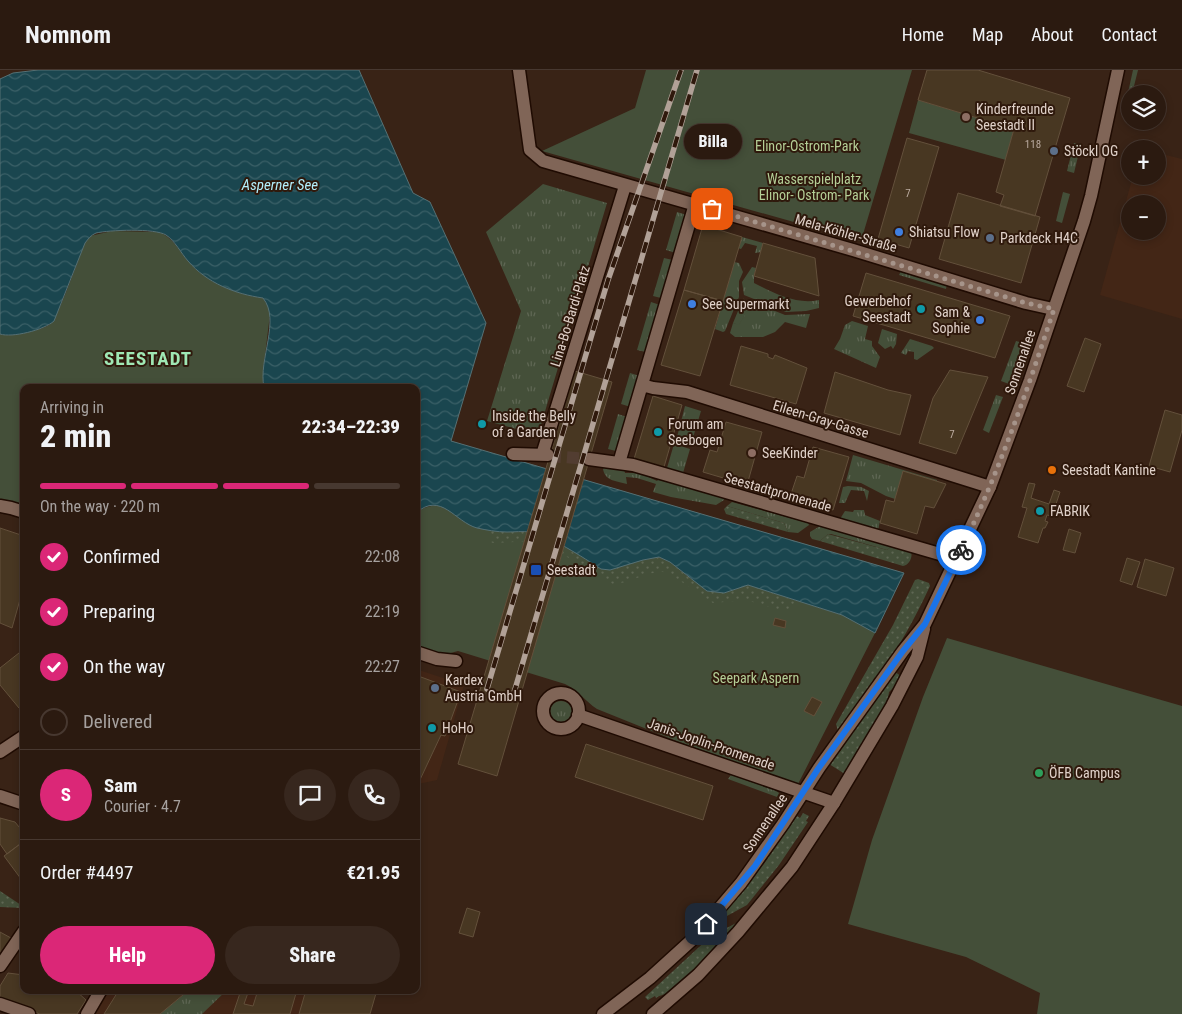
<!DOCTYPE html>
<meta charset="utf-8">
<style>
:root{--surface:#2b1a10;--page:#37271e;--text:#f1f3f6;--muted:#a6a19f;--line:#473830;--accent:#db2777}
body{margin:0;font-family:"Roboto Condensed",sans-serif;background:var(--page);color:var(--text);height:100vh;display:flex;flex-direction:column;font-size:19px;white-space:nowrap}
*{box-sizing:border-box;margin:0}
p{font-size:16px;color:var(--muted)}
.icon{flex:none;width:28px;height:28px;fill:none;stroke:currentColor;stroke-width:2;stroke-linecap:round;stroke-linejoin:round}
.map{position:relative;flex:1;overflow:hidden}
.sheet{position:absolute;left:20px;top:314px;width:400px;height:610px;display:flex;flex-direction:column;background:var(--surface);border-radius:10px;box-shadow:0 2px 8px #0003,0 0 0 1px var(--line)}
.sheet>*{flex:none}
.controls{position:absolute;left:1121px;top:15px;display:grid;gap:10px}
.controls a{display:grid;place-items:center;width:45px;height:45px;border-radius:50%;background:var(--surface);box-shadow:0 2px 8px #0003,0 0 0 1px var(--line);font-size:25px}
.pin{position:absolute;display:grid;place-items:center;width:42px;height:42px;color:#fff;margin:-21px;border-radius:10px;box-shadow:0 2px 8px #0006}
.courier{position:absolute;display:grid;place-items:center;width:50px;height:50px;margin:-25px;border:4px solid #1a73e8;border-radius:50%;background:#fff;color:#222;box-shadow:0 1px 6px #0007}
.bubble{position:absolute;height:35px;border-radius:18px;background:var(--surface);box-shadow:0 2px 8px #0003,0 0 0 1px var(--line);font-size:16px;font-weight:800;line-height:35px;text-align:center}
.summary em{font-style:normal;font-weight:800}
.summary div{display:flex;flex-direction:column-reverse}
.summary{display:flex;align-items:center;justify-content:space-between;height:85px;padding:0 20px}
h1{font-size:32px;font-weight:800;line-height:38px}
.bar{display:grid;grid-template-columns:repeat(4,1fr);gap:8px 5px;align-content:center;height:60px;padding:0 20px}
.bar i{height:6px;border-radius:4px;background:var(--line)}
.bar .selected{background:var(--accent)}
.bar p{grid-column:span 4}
.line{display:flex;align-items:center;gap:12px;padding:0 20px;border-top:1px solid var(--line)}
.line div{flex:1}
.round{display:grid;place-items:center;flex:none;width:52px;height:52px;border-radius:26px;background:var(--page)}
ol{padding:0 20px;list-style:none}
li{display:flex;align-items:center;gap:15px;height:55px}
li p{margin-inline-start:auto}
li .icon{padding:5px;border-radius:50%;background:var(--accent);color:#fff;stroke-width:4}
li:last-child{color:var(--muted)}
li i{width:28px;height:28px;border:2px solid var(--line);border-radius:50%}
.action{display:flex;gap:10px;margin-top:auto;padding:10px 20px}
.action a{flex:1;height:58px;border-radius:30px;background:var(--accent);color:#fff;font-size:20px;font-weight:800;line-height:58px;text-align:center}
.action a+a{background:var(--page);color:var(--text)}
header{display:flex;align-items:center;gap:30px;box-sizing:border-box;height:70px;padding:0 25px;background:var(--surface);border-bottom:1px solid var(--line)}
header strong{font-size:24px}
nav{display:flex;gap:28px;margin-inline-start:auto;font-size:18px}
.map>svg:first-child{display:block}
</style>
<header>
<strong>Nomnom</strong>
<nav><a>Home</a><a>Map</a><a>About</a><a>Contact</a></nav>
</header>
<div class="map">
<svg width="1182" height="944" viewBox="0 0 1182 944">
<defs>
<pattern id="grass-tufts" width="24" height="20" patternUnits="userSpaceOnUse" patternTransform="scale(1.25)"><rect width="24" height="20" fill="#444f39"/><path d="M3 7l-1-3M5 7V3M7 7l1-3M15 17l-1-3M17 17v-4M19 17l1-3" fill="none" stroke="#5f6754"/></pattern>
<pattern id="garden-dots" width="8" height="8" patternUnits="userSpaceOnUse" patternTransform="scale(1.25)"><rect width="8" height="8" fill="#444f39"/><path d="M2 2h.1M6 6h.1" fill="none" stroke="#5f6754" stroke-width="1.8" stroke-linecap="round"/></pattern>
<pattern id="water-waves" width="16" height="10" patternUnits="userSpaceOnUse" patternTransform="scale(1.25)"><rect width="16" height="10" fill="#1a464f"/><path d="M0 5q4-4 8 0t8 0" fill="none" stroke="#3b6067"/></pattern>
</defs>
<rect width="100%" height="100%" fill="#392316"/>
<path fill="#432616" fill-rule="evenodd" d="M1158,83L1182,89V249L1100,225L1133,106H1158ZM1130,134H1158V161H1130Z
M416,599L464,615L437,710L418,714H416Z
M109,920H377L370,944H94Z"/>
<path fill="url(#grass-tufts)" d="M1133,0H1138L1132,24H1130L1128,42L1124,41Z
M1074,73L1081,74L1074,103L1067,101Z
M543,114L607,133L538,365L487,351L521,241L486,162Z
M1063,122L1070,124L1062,153L1056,151Z
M677,142L690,146L679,184L666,180Z
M742,167L763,173L761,182L755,183L757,176L745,173L741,179L738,178Z
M664,188L677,191L665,229L653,226Z
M734,192L739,193L743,202L739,211V227L725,261L723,262L715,259Z
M752,197L756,198L754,206V213C774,223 796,235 819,230V238L806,241L786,242L744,225L742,212Z
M901,201L947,214L946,219L899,205Z
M651,232L663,236L650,283L637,280Z
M758,234L785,245L810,244L806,258L785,252L775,262L763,267H735L730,263L733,253L739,254L749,237L755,240Z
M852,251L868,256L865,269L872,271V276L880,287L876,298L834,279L840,269L845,255Z
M882,259L897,264L896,274L893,279L891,276L885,279L878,273Z
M910,269L932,276L934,278L917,290L914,289V282L908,281L906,285L901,283Z
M1016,271L1023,273L1009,314L1001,311Z
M630,303L643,307L634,338L621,334Z
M996,325L1003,327L989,363L983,360Z
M685,336L701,341L692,371L677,367Z
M618,344L630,348L620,382L608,379Z
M674,374L690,379L683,403L667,398Z
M853,385L937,410V411L895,429L886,426L861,413L846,411Z
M605,397L624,399L625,403H640L657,411L660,408L724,427V430L716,435L671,427L653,422L656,414L637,408L626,407L627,414C616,411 605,411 603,399Z
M848,416L861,417L869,421L867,431L864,421L851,420L845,433H839L843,417Z
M732,432L808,453L809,455L798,463L788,462L784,453L727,436Z
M854,440H864L865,445L880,451L878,460L840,449L845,441L853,442Z
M820,456H824L892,476L887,480L831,464H828L820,471L812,469L810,466V462Z
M550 642a11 11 0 1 1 22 0a11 11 0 1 1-22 0Z
M731,705L775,720L779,723L777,727L728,709Z
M189,920H227L202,944H160Z"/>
<path fill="#444f39" d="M646,0H912L861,171L542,81L635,38Z
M918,30L1014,59L1006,90L909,63Z
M112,161L159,162C172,167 179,180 188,191C207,213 235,224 263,228L269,236L270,244L263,302L264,317L24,318V437L0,429V264C9,267 18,264 27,262C34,260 43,259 49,255C58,250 79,186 85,173L90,166Z
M743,229L758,234L755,240L749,238L739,255L733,253Z
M437,435L444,437L475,457L643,490L691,509L748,515L842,545L875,563L798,714L674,670L597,639C585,631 578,620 565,614L458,581L443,585L416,575V443C422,438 429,436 437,435Z
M947,568L1182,636V944H1037L1040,923L966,887L848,854L872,770L923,627Z"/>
<path fill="url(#garden-dots)" d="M727,436L784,453L788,462L726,444L724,439Z
M490,460L530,462L545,466L601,499L610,500L643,490L659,487L670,492L691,509L748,515L798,532L792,539L783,541L746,530L713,533L670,504C654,496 631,514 613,514L540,471L493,473L491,472Z
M828,464L887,480L892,476L911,482C913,487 909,495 903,496L820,471Z
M918,509L929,513L930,516C914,550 900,576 878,606L874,608L871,617L838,661L836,654L893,555L915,510Z
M895,602L901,606L895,616L889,622C888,638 855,687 845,704L829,694Z
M803,743L809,746L806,751L808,752L779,795L747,835L716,852L755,806L797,746L800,748Z
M0,821L24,837V838L0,837Z
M744,849L715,881L669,923L668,922C664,926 661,924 656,928L655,926L648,930L645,927L711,866Z"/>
<path fill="url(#water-waves)" stroke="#557074" d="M38,0H359L413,123L430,132L486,253L451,371L904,503L875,563L842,545L748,515L724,523L707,521L670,492L659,487L643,490L610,500L601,499C584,488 549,465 530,462C522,461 515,462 507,462C497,462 486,460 477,458C455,452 441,421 416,443V318L264,317C258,290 281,250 263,228C235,224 207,213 188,191C181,183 175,171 166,165C155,158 109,160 96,163C91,165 88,169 85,173L54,251C44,260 12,268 0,264V9L13,3Z"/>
<path fill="#483722" stroke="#63503b" d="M927,0H978L1070,28L1035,146L1000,136L1004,125L996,122L1014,59L918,30Z
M907,68L939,77L909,178L878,169Z
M958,123L1040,147L1021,213L939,189Z
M703,155L742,167L723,231L684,220Z
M763,173L815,188L819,226L754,206Z
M866,203L1010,246L995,288L853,246Z
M684,220L723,231L700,306L661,295Z
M743,229L753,236L747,240L740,235Z
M1085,268L1101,274L1084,322L1067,316Z
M741,276L768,284V287L773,289L775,285L807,298L796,334L730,315Z
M950,300L988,307L956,384L919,373L933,328Z
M575,301L612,312L497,706L458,694Z
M835,302L888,320L911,325L900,365L824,343Z
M653,326L682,335L664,397L634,389Z
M1165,340L1182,345V360L1170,402L1149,396Z
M726,352L762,362L747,415L703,402L710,380L717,382Z
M813,377L849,387L833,440L790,427L797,406L804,408Z
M903,401L946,414L934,438L925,436L917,464L880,453L886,430L894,432Z
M1029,413L1035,414L1031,428L1049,434L1054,420L1060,422L1052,446L1047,445L1045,451L1048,452L1045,458H1043L1038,473L1018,467L1027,438L1022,437Z
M0,458L24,466V523L21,526L12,558L0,553Z
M1069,459L1081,463L1075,483L1063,480Z
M1127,488L1140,492L1132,515L1120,511Z
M1145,489L1174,498L1166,526L1137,517Z
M775,548L786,551L785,558L773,555Z
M24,579V632L19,638L0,615V598Z
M421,607L461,622L445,666L441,665L418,714H416V608L420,610Z
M812,627L822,632L814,646L804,641Z
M586,674L713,716L703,750L575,707Z
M0,748L15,752L24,763V771L7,784L0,774Z
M24,771V813L4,786Z
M467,838L480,842L473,867L459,863Z
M0,862L11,868L0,885Z
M8,903L24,905V920H75L86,930L77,944H40L0,930V916Z
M119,920H189L160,944H104Z
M241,920H249L244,934L253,936L258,920H297L290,944H233Z
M306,920H377L370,944H299Z"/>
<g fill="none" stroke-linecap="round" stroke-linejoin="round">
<path stroke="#523d31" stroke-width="12" stroke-dasharray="12 6" stroke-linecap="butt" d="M549,386L589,389"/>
<defs>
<path id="street" d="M519,0L530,80L543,91L853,180L1026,233L1053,239
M642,315L653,318L687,322L990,417
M513,384L548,385
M542,385L625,116
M589,389L633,395L957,489
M619,393L695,134
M0,436L11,438L24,442
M416,582L437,589L456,591
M543 641a18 18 0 1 1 36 0a18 18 0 1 1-36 0Z
M578,645L834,733
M0,682L24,666
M0,726L24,734
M0,896L24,861
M0,934L29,944
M87,944L101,920"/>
<path id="secondary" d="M603,944L650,908L694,868L741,813L783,754L819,698L903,581L925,554L990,417L1030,310L1084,151L1091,126L1118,0
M653,944L698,905L738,862L792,797L834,733L892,636L917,587L924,559"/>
</defs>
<use href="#street" stroke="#1f0b02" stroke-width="15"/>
<use href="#secondary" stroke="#1f0b02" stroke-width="15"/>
<use href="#street" stroke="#806557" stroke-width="12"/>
<use href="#secondary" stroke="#806557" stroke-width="12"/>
<defs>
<path id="rail" d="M487,619L608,210L681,0
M513,626L697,0"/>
</defs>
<use href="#rail" stroke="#b1a197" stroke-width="5.5"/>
<use href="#rail" stroke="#2f190c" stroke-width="4" stroke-dasharray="11" stroke-linecap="butt"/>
</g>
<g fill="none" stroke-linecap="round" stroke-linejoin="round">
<path stroke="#a6948a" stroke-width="5" stroke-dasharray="0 9" d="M712,139L1026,233L1054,239C1027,321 999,402 961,480"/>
<path stroke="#1a73e8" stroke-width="6" d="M706,854L755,796L818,699L903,581L925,554L961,480"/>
</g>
<g fill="#8d6e63" stroke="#2f190c" stroke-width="2">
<circle cx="966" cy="47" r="5"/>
<circle cx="752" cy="383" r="5"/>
</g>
<g fill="#5c6f8a" stroke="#2f190c" stroke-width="2">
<circle cx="1054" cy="81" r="5"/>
<circle cx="990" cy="168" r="5"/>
<circle cx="435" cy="618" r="5"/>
</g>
<g fill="#3f7fe0" stroke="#2f190c" stroke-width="2">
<circle cx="899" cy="162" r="5"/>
<circle cx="692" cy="234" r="5"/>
<circle cx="980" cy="250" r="5"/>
</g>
<g fill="#0f9aa8" stroke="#2f190c" stroke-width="2">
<circle cx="921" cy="239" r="5"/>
<circle cx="482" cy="354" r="5"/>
<circle cx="658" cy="362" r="5"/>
<circle cx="1040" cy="441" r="5"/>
<circle cx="432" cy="658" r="5"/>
</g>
<circle fill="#e8710a" stroke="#2f190c" stroke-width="2" cx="1052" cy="400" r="5"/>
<rect fill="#1a4fb4" stroke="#2f190c" stroke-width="2" x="530" y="494" width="12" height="12" rx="2.5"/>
<circle fill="#2e9e5b" stroke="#2f190c" stroke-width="2" cx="1039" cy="703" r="5"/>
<g text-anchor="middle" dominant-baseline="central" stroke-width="4" stroke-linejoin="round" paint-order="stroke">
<g font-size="11" fill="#baaa9f">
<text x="1033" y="74">118</text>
<text x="908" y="123">7</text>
<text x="952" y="364">7</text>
</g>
<g font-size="14" fill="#e0d1c9" stroke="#2f190c" text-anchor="start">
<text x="976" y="39">Kinderfreunde<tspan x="976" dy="16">Seestadt II</tspan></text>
<text x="1064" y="81">Stöckl OG</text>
<text x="909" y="162">Shiatsu Flow</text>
<text x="1000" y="168">Parkdeck H4C</text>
<text x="911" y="231" text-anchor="end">Gewerbehof<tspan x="911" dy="16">Seestadt</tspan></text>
<text x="702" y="234">See Supermarkt</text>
<text x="970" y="242" text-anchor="end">Sam &amp;<tspan x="970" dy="16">Sophie</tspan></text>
<text x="492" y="346">Inside the Belly<tspan x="492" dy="16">of a Garden</tspan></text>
<text x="668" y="354">Forum am<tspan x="668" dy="16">Seebogen</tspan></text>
<text x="762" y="383">SeeKinder</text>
<text x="1062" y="400">Seestadt Kantine</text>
<text x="1050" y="441">FABRIK</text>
<text x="547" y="500">Seestadt</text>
<text x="445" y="610">Kardex<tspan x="445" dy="16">Austria GmbH</tspan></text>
<text x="442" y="658">HoHo</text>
<text x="1049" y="703">ÖFB Campus</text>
</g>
<g font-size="14" fill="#b4cf97" stroke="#2f190c">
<text x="807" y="76">Elinor-Ostrom-Park</text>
<text x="814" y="109">Wasserspielplatz<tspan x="814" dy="16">Elinor- Ostrom- Park</tspan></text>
<text x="756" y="608">Seepark Aspern</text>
</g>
<g font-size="14" fill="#e0d1c9" stroke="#2f190c">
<text transform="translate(846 163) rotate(16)">Mela-Köhler-Straße</text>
<text transform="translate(570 246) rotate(-73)">Lina-Bo-Bardi-Platz</text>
<text transform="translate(1020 292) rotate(-71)">Sonnenallee</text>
<text transform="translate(821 349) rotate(17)">Eileen-Gray-Gasse</text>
<text transform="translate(778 422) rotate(16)">Seestadtpromenade</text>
<text transform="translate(711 674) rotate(19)">Janis-Joplin-Promenade</text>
<text transform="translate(765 753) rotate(-56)">Sonnenallee</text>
</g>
<g font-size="15" font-style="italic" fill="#b1eefb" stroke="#2f190c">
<text x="280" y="115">Asperner See</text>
</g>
<g font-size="19" font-weight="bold" letter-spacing="1" fill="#9fe7b4" stroke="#2f190c">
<text x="148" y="288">SEESTADT</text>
</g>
</g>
</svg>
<div class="controls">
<a><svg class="icon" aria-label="layers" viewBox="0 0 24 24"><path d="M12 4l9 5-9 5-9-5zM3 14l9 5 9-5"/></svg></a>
<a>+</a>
<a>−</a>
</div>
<div class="pin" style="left:712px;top:139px;background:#ea580c"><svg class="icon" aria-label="bag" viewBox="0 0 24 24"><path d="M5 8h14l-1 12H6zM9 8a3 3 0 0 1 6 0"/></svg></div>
<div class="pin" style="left:706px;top:854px;background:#1f2937"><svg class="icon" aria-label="home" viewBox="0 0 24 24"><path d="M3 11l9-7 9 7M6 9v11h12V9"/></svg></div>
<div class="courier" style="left:961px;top:480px"><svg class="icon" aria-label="bike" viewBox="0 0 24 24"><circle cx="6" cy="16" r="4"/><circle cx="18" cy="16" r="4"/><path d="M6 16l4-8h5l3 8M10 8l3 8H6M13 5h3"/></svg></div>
<div class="bubble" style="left:684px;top:54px;width:58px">Billa</div>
<section class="sheet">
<div class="summary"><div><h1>2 min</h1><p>Arriving in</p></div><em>22:34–22:39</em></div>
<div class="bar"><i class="selected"></i><i class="selected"></i><i class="selected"></i><i></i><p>On the way · 220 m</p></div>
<ol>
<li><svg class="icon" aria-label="check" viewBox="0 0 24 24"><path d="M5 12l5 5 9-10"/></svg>Confirmed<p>22:08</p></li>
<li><svg class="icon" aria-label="check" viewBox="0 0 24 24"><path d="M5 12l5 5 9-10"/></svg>Preparing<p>22:19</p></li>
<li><svg class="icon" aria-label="check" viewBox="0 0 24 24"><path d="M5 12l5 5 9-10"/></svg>On the way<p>22:27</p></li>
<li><i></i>Delivered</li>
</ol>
<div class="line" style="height:90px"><b class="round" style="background:var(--accent);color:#fff">S</b><div><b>Sam</b><p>Courier · 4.7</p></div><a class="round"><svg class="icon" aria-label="chat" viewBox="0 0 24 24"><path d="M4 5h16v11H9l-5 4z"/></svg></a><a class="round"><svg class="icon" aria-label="phone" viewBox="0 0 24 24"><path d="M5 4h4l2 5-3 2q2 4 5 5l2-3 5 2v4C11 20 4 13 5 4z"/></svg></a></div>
<div class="line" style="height:65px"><div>Order #4497</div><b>€21.95</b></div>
<div class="action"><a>Help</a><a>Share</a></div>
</section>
</div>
